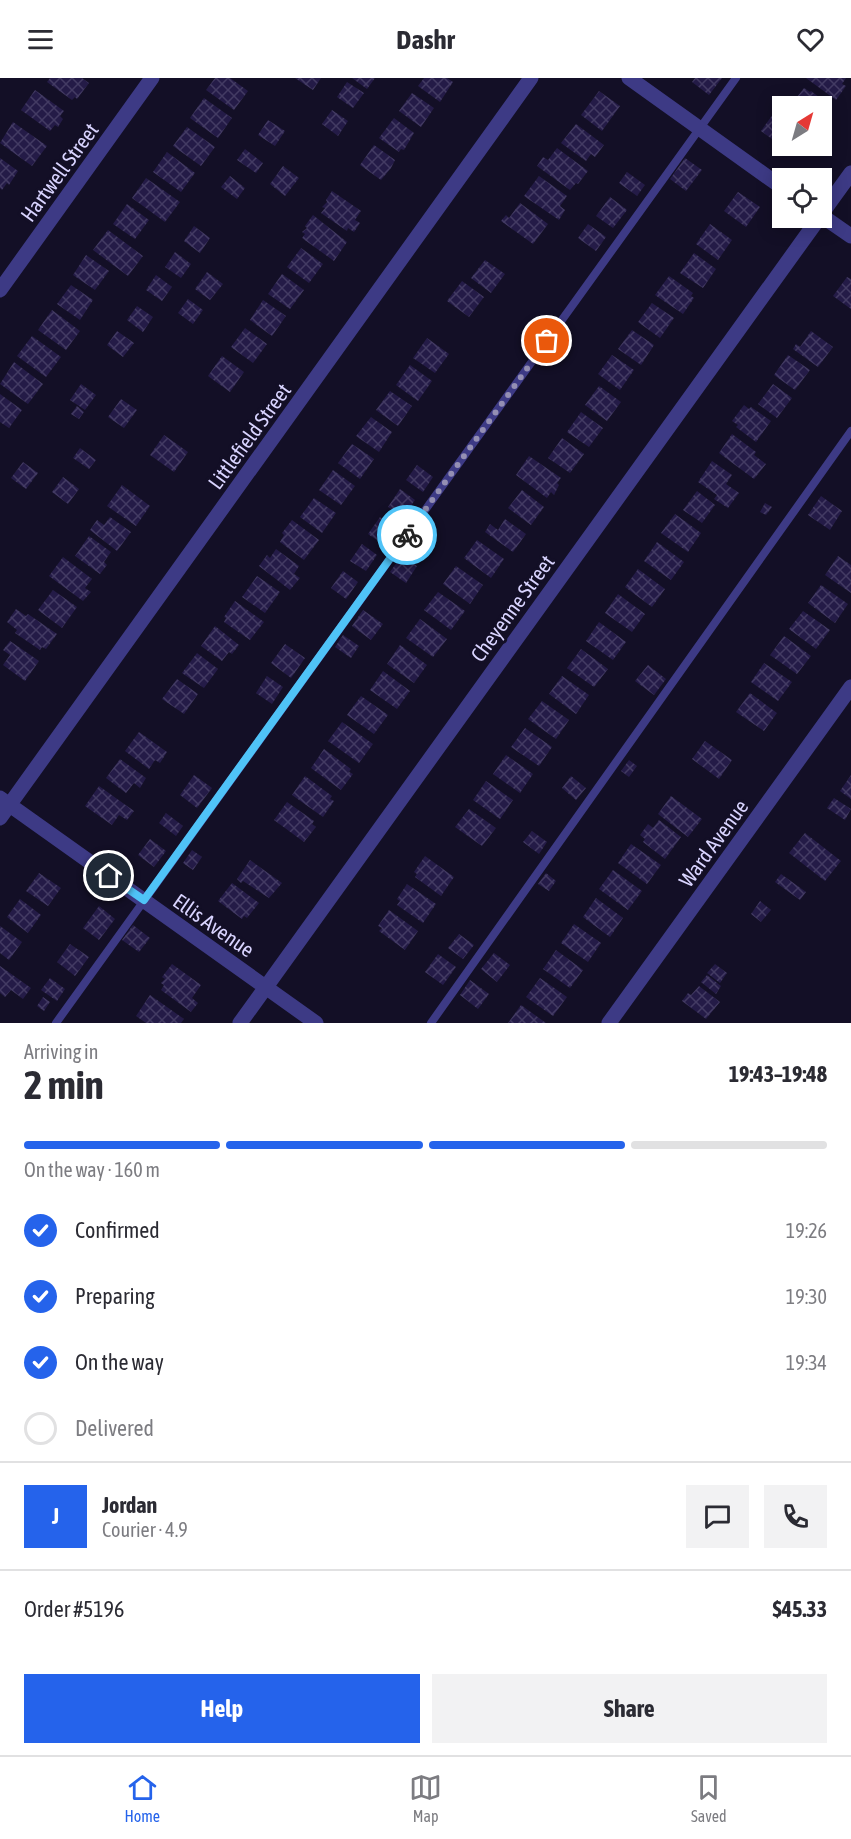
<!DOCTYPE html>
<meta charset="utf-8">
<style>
:root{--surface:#fff;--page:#f2f2f3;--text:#2b2b33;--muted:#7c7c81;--line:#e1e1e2;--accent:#2563eb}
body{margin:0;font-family:"Asap Condensed",sans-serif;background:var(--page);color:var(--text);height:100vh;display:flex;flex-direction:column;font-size:22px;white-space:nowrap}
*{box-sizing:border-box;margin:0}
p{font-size:20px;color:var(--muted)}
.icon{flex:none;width:33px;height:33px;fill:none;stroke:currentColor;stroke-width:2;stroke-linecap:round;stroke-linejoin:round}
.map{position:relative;height:945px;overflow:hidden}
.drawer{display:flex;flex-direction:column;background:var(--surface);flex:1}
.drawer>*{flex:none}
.needle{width:39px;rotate:37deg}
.controls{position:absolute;left:772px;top:18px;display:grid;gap:12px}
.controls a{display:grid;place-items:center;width:60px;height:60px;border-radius:0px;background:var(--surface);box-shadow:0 3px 15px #0003;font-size:30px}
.pin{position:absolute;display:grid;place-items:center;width:51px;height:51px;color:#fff;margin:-26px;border:3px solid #fff;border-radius:50%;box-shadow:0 2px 6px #0007}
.courier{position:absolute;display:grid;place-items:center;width:60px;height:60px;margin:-30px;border:4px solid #4fc3f7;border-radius:50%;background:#fff;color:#222;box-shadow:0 2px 8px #0007}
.overview em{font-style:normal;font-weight:700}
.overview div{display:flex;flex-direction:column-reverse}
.overview{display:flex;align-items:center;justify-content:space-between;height:102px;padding:0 24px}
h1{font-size:39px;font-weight:700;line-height:45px}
.bar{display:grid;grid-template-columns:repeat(4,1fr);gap:9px 6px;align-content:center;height:72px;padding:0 24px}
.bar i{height:8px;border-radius:4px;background:var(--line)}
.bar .on{background:var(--accent)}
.bar p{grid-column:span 4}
.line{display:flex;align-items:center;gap:15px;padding:0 24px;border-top:2px solid var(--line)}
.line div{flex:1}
.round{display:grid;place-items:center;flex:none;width:63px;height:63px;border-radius:0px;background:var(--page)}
ol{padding:0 24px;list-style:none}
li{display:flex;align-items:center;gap:18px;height:66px}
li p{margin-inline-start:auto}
li .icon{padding:6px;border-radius:50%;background:var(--accent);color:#fff;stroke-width:4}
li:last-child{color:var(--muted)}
li i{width:33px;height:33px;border:3px solid var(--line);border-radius:50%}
.cta{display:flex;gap:12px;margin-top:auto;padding:12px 24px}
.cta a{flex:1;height:69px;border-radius:0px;background:var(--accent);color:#fff;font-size:24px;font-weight:700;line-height:69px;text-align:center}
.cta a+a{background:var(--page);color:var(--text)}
header{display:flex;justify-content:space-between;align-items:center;height:78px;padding:0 24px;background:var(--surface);font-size:27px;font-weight:700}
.tabs{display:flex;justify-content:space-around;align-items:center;height:84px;border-top:2px solid var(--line);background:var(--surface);font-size:16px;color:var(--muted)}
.tabs a{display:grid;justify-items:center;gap:3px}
.tabs .on{color:var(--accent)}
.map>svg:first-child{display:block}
</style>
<header><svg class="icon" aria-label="menu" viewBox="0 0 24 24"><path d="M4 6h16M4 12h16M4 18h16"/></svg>Dashr<svg class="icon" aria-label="heart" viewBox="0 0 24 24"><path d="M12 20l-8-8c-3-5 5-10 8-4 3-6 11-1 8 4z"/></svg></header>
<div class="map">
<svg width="851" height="945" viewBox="0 0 851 945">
<defs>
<pattern id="building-cross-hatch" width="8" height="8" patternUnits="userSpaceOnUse" patternTransform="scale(1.5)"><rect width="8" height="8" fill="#241b47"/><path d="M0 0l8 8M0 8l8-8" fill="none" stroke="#433b63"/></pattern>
</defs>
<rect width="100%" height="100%" fill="#130f26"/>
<path fill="url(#building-cross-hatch)" d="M50,0H82L89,5L77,21L75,19L72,22L47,4Z
M215,0H230L248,13L234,32L206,12Z
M295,0H321L313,12Z
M352,0H375L367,11Z
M424,0H447L453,4L440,24L418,8Z
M695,0H722L709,17L692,4Z
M806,0H846L842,6L846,8L836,22Z
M347,4L364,15L353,30L337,19Z
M804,10L810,14L811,13L832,29L822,42V28H790Z
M35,12L64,33L60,38L63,41L58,49L55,47L50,53L21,32Z
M599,13L620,28L602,53L581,37Z
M412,15L434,30L421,49L399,33Z
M204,20L232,40L218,60L190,40Z
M332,32L348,43L338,58L322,46Z
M776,32L783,38V68H800L794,77L761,53Z
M394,40L414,55L404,72L401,71L399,74L379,60Z
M268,42L285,53L275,68L258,57Z
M13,44L47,68L32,88L0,65Z
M576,46L604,67L595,79L591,76L586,83L561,65Z
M187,49L215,69L201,88L173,68Z
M374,67L395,82L391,90L381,102L360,87Z
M557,70L588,93L578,106L576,105L570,112L537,88L543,79L548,82Z
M245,71L263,85L256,95L237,82Z
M167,74L195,95L181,114L153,94Z
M0,80L18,93L9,107L7,105L2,112L0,110Z
M685,80L702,92L686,113L670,101Z
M283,88L299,100L285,118L270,106Z
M627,94L645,107L637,118L619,105Z
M230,98L245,110L237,121L221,109Z
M539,98L567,118L560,128L565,132L559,142L524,118Z
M146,100L180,124L165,144L132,120Z
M332,113L361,133L355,142L360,145L354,154L348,150L347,153L321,135L325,130L322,129L327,124L326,122Z
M738,114L760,129L746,149L724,133Z
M610,119L627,132L613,150L596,138Z
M520,125L548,146L533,166L501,143L506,137L509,140Z
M127,126L149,142L135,161L113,146Z
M313,137L347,164L334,183L302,160L305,156L302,154L307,150L305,148Z
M588,146L606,159L596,173L578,160Z
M710,146L732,162L718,182L696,166Z
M194,148L210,160L200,175L184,163Z
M108,152L143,178L128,198L93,172Z
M301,170L323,186L309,205L287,189Z
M175,174L191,186L181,200L165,189Z
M694,175L716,191L703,210L680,195Z
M86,177L109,193L95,212L73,197Z
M485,182L505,196L491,215L471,200Z
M207,194L223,206L210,222L195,211Z
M282,196L304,212L290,231L268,216Z
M156,197L172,209L162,223L146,212Z
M669,198L693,215L691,218L694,220L683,236L655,217Z
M847,199L851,201V231L833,218Z
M462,203L484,219L469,239L447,223Z
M71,207L93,222L80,242L57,226Z
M188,221L203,232L193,246L178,235Z
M263,222L286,238L272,258L250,242Z
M652,225L674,240L660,260L638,244Z
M137,228L153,239L143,254L127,242Z
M52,232L80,253L66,272L38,252Z
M245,250L267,266L253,285L231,269Z
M632,252L654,267L641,287L618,271Z
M117,253L134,265L123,279L107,267Z
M811,253L833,269L818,289L793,271L796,266L800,269Z
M32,258L61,279L46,299L17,278Z
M427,260L449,276L435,295L413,280Z
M612,277L634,292L620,312L598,296Z
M788,277L810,292L795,312L774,297Z
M222,278L244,294L230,314L208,298Z
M14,284L43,306L28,326L0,306Z
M410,287L432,303L418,323L396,307Z
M81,306L96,317L85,332L70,322Z
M773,306L792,320L777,340L758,326Z
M599,308L621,324L607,343L585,327Z
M390,313L412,328L398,348L376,332Z
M0,316L22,332L9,350L0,344Z
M121,321L137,332L124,350L108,339Z
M744,327L749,331L751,329L771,343L756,364L736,349L738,347L732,343Z
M77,328L84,334L79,341L71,336Z
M581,334L603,350L589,369L567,354Z
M371,339L392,354L379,374L356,358Z
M732,356L756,374L754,377L766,386L754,401L719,375Z
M164,357L188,374L174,394L150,377Z
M562,360L584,376L570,395L548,380Z
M352,366L374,381L360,401L338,385Z
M80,370L96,382L89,391L73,380Z
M529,378L561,400L557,405L559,407L554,417L551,414L547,420L516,397Z
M712,383L732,397L726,406L739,415L728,430L714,421L717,417L698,404Z
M23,384L38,395L26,411L11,400Z
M417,387L433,399L423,414L406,402Z
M333,392L355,408L341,427L319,412Z
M63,399L79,411L68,426L52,414Z
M122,407L150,428L136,448L107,428Z
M400,411L415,422L403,439L388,429Z
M522,412L544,429L531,447L508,430Z
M697,413L715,427L702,445L683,432Z
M821,418L842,433L830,452L808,437Z
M314,420L336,435L322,455L300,439Z
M765,425L772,429L766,437L760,434Z
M675,436L701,455L688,474L661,455Z
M110,439L131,454L117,473L90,452L97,442L104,447Z
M380,439L395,450L384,467L368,456Z
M505,441L526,456L513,474L485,454L490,446L498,452Z
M292,442L319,462L304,482L280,464L284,457L282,455Z
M419,453L435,464L428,474L412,462Z
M89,458L111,474L104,484L107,487L100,496L75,478Z
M477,462L504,481L491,500L464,480Z
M657,464L684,484L671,502L644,483Z
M362,466L377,477L366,493L350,483Z
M276,471L299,488L294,496L300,500L290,512L259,488L267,477L270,480Z
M402,477L417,488L406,505L390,494Z
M838,478L851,487V515L825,497Z
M63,479L92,501L85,510L91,514L83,523L49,498Z
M456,488L483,507L470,526L443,506Z
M638,491L665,511L652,529L625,509Z
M343,493L358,504L346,521L331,510Z
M257,498L280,514L265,535L242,519Z
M821,507L848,526L835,545L808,525Z
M53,512L77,529L62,550L38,532Z
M438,514L465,533L451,552L424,532Z
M618,516L645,536L632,554L605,535Z
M235,523L264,544L250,562L224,544L226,540L224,539Z
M16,531L26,538L28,536L57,556L46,571L42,569L40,572L15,555L17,552L7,544Z
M363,532L383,546L371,562L352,548Z
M803,533L830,552L816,571L789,551Z
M420,541L447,561L433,579L406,560Z
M599,544L626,564L613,582L586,563Z
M215,548L239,567L232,576L229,574L222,583L201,568Z
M343,557L359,568L351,580L335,569Z
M784,558L811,578L797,596L770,577Z
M10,563L39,583L25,603L3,587L10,577L3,572Z
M285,566L305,580L291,600L271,585Z
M400,567L427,587L414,605L387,586Z
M581,571L608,591L594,609L567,590Z
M197,575L218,591L204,610L182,595Z
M764,585L792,604L778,623L751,604Z
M648,587L666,601L654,617L635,603Z
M383,593L410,613L397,631L370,612Z
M267,598L283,609L272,626L256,615Z
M562,598L589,617L576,636L549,616Z
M177,601L198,616L184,636L162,621Z
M750,615L777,635L764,653L736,634Z
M361,618L388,637L374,656L347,637Z
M542,623L569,642L556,661L528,641Z
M342,644L373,666L359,685L328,663Z
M525,650L552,669L539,688L511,669Z
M139,654L167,674L160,685L155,682L149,691L125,673Z
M705,663L732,682L719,701L692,681Z
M324,671L351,691L349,694L353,696L341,712L311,690Z
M506,677L533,696L520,715L493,696Z
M120,681L146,700L140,710L134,705L126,715L106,700Z
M629,682L637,688L629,699L621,693Z
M194,697L212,710L197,730L180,717Z
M851,697V721L840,713Z
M305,698L332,718L330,721L334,723L323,739L292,717Z
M571,698L586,710L576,722L562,710Z
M486,703L513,722L500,741L473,722Z
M99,708L134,733L127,742L119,737L112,747L85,728Z
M671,718L702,741L688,759L658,736Z
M834,720L851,731L845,742L827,730Z
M287,724L314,743L312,746L316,749L304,764L274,742Z
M469,731L496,750L482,768L455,749Z
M166,735L183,748L176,758L159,745Z
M659,742L681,759L665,781L643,764L645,761L640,757L648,746L653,750Z
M532,753L547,764L539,776L523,764Z
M805,755L841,783L825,803L789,775Z
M150,761L166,773L154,789L138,777Z
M631,766L661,787L647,806L618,785Z
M192,772L202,779L193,792L183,785Z
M425,778L454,799L441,818L415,799L417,796L414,794Z
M250,782L282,805L269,820L243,803L241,805L237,801Z
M613,792L642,813L628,832L599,811Z
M39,795L61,810L48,828L26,813Z
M546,795L556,803L549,813L538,806Z
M781,796L806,814L800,822L775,804Z
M232,805L259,825L247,840L244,838L242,841L218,823Z
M407,806L436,826L423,845L397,827L400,823L397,821Z
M596,820L623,840L610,859L583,839Z
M20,821L41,837L28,855L7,839Z
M760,823L771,832L761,844L751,836Z
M99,828L115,841L99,862L83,850Z
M389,832L418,853L405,872L379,853L382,850L378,848Z
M574,846L601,865L588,884L561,865Z
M133,847L150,860L139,874L122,862Z
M0,848L22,864L9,882L0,875Z
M459,856L474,867L463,881L448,870Z
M70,866L89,879L75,898L57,884Z
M556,872L583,892L570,910L543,891Z
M494,875L510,887L497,904L481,891Z
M438,876L456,889L443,907L425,894Z
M172,886L201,907L192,920L198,925L191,934L161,912L164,907L161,905L165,901L162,899Z
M715,886L727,895L720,905L707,895Z
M0,888L31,910L23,921L11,912L5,919L0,915Z
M707,897L721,908L716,916L701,904Z
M50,900L65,911L57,923L41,912Z
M540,900L567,919L553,938L526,919Z
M470,902L489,916L478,931L460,917Z
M699,908L720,924L706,941L682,923L688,915L691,917Z
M150,917L184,941L181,945H146L136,938Z
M43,919L50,924L44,933L37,928Z
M521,927L546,945H508Z"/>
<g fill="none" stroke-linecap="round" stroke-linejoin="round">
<path stroke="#3d3a85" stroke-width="8" d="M56,945L736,0
M431,945L851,353"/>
<path stroke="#3d3a85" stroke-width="15" d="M629,0L783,110
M822,135L851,95
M822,138L851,158
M0,212L152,0
M0,720L316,945
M0,740L531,0
M240,945L819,140
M609,945L851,609"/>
</g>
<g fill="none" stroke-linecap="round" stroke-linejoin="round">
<path stroke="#948fb3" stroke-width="6" stroke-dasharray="0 10.8" d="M407,457L547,263"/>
<path stroke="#4fc3f7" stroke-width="8" d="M109,798L144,822L407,457"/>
</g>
<g text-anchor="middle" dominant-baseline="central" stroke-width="6" stroke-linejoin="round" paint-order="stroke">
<g font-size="21" fill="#d9d4ff" stroke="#130f26">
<text transform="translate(59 94) rotate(-54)">Hartwell Street</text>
<text transform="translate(249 358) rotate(-54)">Littlefield Street</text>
<text transform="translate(512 530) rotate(-54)">Cheyenne Street</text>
<text transform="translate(713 765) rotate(-54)">Ward Avenue</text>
<text transform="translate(214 847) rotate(35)">Ellis Avenue</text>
</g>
</g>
</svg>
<div class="controls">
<a><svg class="needle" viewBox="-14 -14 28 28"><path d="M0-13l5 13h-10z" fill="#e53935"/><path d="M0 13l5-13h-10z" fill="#7c7c81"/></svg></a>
<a><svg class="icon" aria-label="locate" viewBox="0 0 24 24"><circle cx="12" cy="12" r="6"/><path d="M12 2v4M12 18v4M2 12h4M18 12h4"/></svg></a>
</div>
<div class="pin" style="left:547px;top:263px;background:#ea580c"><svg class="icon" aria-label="bag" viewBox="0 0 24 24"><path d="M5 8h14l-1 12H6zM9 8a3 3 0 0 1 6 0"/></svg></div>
<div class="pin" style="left:109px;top:798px;background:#1f2937"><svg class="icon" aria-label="home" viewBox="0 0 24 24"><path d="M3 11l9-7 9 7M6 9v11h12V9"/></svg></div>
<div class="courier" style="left:407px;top:457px"><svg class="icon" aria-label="bike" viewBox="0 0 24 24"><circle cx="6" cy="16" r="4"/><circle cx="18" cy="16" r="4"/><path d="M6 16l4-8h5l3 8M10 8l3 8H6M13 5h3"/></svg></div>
</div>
<section class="drawer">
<div class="overview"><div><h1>2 min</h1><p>Arriving in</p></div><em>19:43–19:48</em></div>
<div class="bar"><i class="on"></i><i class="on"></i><i class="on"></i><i></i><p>On the way · 160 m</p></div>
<ol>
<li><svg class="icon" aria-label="check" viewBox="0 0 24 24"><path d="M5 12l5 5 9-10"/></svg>Confirmed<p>19:26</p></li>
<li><svg class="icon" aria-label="check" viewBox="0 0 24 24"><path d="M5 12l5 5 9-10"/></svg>Preparing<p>19:30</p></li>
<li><svg class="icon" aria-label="check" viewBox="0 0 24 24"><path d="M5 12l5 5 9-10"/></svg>On the way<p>19:34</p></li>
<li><i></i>Delivered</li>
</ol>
<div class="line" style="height:108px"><b class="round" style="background:var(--accent);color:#fff">J</b><div><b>Jordan</b><p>Courier · 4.9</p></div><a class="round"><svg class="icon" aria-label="chat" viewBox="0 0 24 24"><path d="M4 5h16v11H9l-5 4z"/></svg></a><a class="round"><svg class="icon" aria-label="phone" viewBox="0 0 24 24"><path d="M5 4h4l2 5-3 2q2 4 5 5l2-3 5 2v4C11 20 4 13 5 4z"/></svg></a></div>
<div class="line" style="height:78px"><div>Order #5196</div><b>$45.33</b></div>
<div class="cta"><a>Help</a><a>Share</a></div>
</section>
<nav class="tabs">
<a class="on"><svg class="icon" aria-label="home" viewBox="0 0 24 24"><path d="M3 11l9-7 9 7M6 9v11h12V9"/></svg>Home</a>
<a><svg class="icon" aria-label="map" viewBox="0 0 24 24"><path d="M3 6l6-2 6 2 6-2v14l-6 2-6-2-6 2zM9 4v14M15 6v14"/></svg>Map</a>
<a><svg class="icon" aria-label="saved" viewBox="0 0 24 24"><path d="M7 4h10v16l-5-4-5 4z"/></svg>Saved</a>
</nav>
